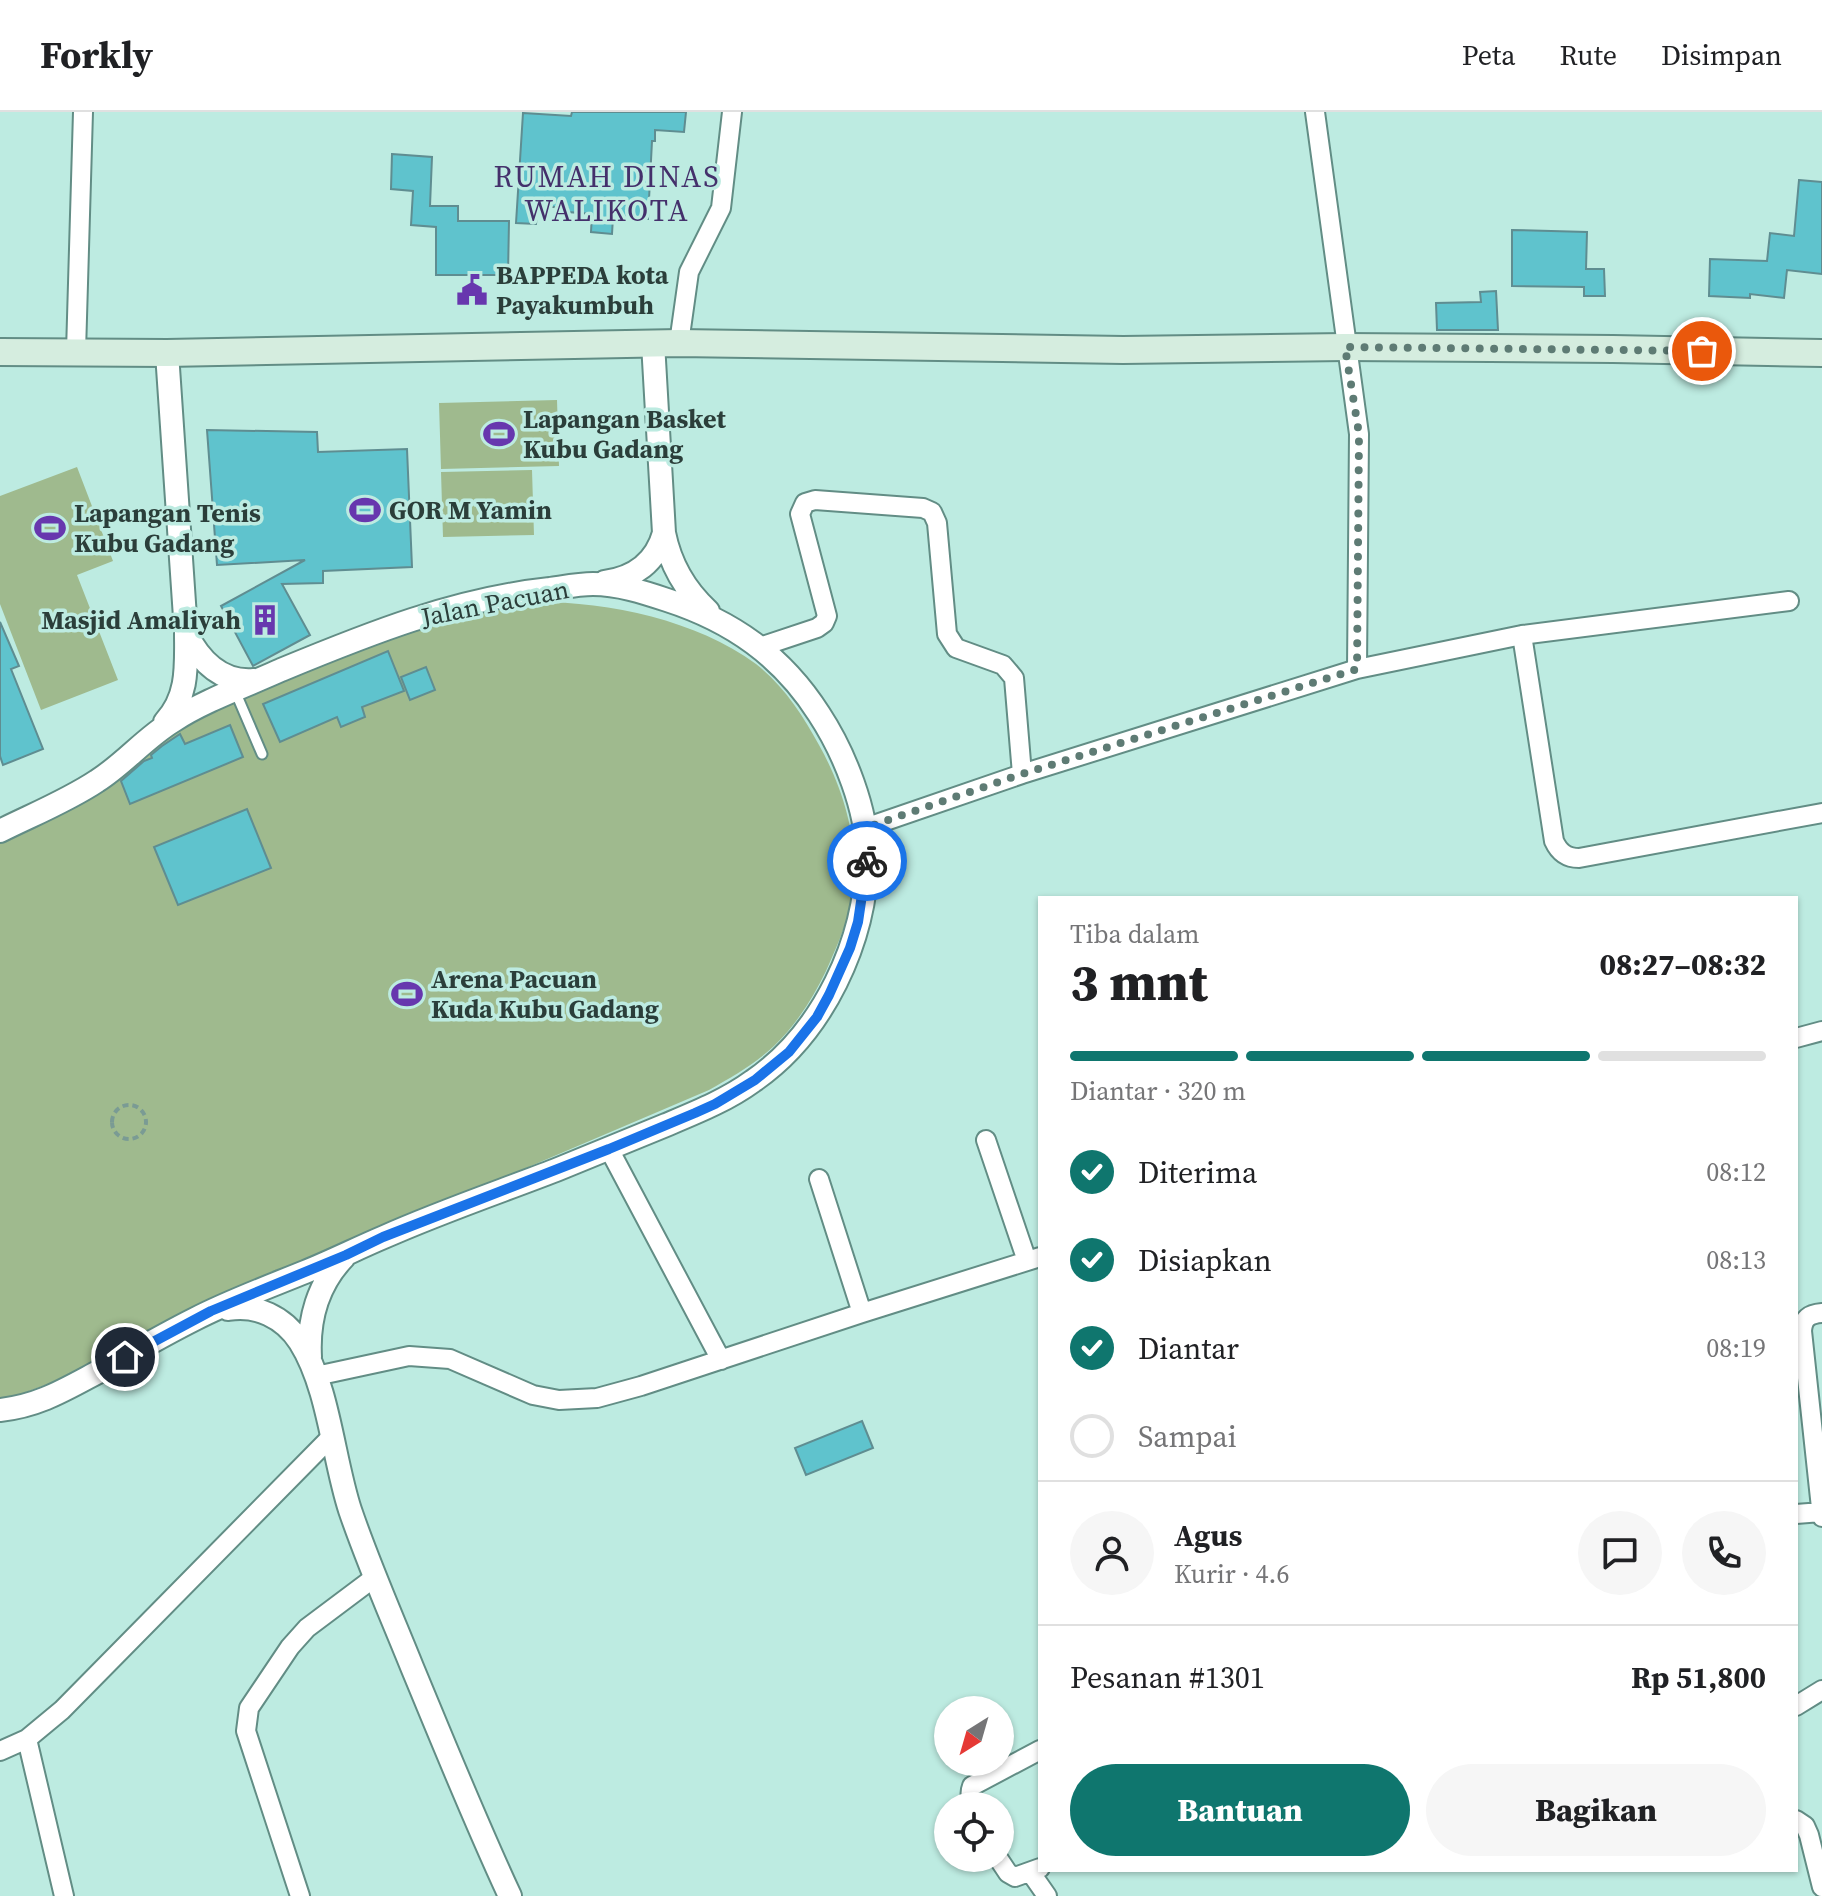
<!DOCTYPE html>
<html lang="id">
<meta charset="utf-8">
<style>
:root{--surface:#fff;--page:#f6f6f6;--text:#202124;--muted:#757577;--line:#e0e0e0;--accent:#0f766e}
body{margin:0;font-family:"Source Serif 4",serif;background:var(--page);color:var(--text);height:100vh;display:flex;flex-direction:column;font-size:30px;white-space:nowrap}
*{box-sizing:border-box;margin:0}
p{font-size:26px;color:var(--muted)}
.icon{flex:none;width:44px;height:44px;fill:none;stroke:currentColor;stroke-width:2;stroke-linecap:round;stroke-linejoin:round}
.map{position:relative;flex:1;overflow:hidden}
.sheet{position:absolute;left:1038px;top:784px;width:760px;height:976px;display:flex;flex-direction:column;background:var(--surface);border-radius:0px;box-shadow:0 2px 6px #0004}
.sheet>*{flex:none}
.needle{width:52px;rotate:217deg}
.controls{position:absolute;left:934px;top:1584px;display:grid;gap:16px}
.controls a{display:grid;place-items:center;width:80px;height:80px;border-radius:50%;background:var(--surface);box-shadow:0 2px 6px #0004;font-size:40px}
.pin{position:absolute;display:grid;place-items:center;width:68px;height:68px;color:#fff;margin:-34px;border:4px solid #fff;border-radius:50%;box-shadow:0 2px 8px #0007}
.courier{position:absolute;display:grid;place-items:center;width:80px;height:80px;margin:-40px;border:6px solid #1a73e8;border-radius:50%;background:#fff;color:#222;box-shadow:0 2px 10px #0007}
.overview em{font-style:normal;font-weight:800}
.overview div{display:flex;flex-direction:column-reverse}
.overview{display:flex;align-items:center;justify-content:space-between;height:136px;padding:0 32px}
h1{font-size:52px;font-weight:800;line-height:60px}
.bar{display:grid;grid-template-columns:repeat(4,1fr);gap:12px 8px;align-content:center;height:96px;padding:0 32px}
.bar i{height:10px;border-radius:6px;background:var(--line)}
.bar .selected{background:var(--accent)}
.bar p{grid-column:span 4}
.line{display:flex;align-items:center;gap:20px;padding:0 32px;border-top:2px solid var(--line)}
.line div{flex:1}
.round{display:grid;place-items:center;flex:none;width:84px;height:84px;border-radius:42px;background:var(--page)}
ol{padding:0 32px;list-style:none}
li{display:flex;align-items:center;gap:24px;height:88px}
li p{margin-inline-start:auto}
li .icon{padding:8px;border-radius:50%;background:var(--accent);color:#fff;stroke-width:4}
li:last-child{color:var(--muted)}
li i{width:44px;height:44px;border:4px solid var(--line);border-radius:50%}
.cta{display:flex;gap:16px;margin-top:auto;padding:16px 32px}
.cta a{flex:1;height:92px;border-radius:48px;background:var(--accent);color:#fff;font-size:32px;font-weight:800;line-height:92px;text-align:center}
.cta a+a{background:var(--page);color:var(--text)}
header{display:flex;align-items:center;gap:48px;box-sizing:border-box;height:112px;padding:0 40px;background:var(--surface);border-bottom:2px solid var(--line)}
header strong{font-size:38px}
nav{display:flex;gap:44px;margin-inline-start:auto;font-size:28px}
.map>svg:first-child{display:block}
</style>
<header>
<strong>Forkly</strong>
<nav><a>Peta</a><a>Rute</a><a>Disimpan</a></nav>
</header>
<div class="map">
<svg width="1822" height="1784" viewBox="0 0 1822 1784">
<rect width="100%" height="100%" fill="#bdebe1"/>
<path fill="#9fba8e" d="M557,288L559,354L441,357L439,291Z
M77,355L113,449L77,463L118,568L41,598L0,492V384Z
M532,358L534,423L443,425L441,360Z
M531,490C605,489 695,507 756,552C783,573 803,603 819,633C846,681 863,742 850,797C844,818 835,839 826,859C813,886 796,913 774,934C755,952 732,965 709,978L207,1192L64,1266L10,1286L0,1288V724L170,621L257,580L371,533L450,509L505,494Z"/>
<path fill="#5fc3cd" stroke="#5f8d91" stroke-width="2" d="M572,0H686L684,20L655,18V29H652L648,107L613,105L612,122L591,120L592,102L568,100V96L538,94L536,112L516,111L523,1L571,4Z
M392,42L432,45L430,94H458V109H509L508,163H436V115L411,113L413,79L391,77Z
M1799,68L1822,70V162L1787,158L1784,186L1750,182V186L1709,184L1710,147L1767,149L1770,121L1794,124Z
M1512,118L1587,120L1586,157H1604L1605,184H1584V175L1512,174Z
M1496,179L1498,218H1437L1436,191L1481,190L1480,180Z
M207,318L317,320L318,340L407,337L412,455L323,459V471L282,472L310,523L253,554L221,494L305,448L217,453Z
M0,510L19,554L11,557L43,637L3,653L0,644Z
M388,539L404,579L362,595L365,605L341,615L337,605L280,630L263,592Z
M426,555L435,578L410,588L401,565Z
M230,613L243,645L130,692L121,669L144,649L152,646L151,643L162,634L180,622L185,632Z
M247,697L271,756L178,793L154,735Z
M862,1309L873,1336L806,1363L795,1336Z"/>
<g fill="none" stroke-linecap="round" stroke-linejoin="round">
<defs>
<path id="service" d="M235,579L262,642"/>
<path id="minor" d="M1315,0L1359,322L1357,557
M679,231L689,160L721,96L732,0
M76,240L83,0
M1522,523L1789,489
M760,535L817,516L824,511L827,504L800,402L805,391L815,388L923,396L932,400L937,411L947,522L956,536L1003,553L1014,566L1022,662
M865,716L1022,662L1357,557L1522,523L1554,729C1559,740 1566,746 1579,746L1822,701
M1796,926L1822,919
M986,1028L1027,1149
M609,1037L721,1248
M819,1067L862,1201
M1822,1201C1809,1202 1803,1206 1802,1219L1822,1405
M316,1264L409,1244L450,1247L533,1283L559,1288L597,1286L641,1274L862,1201L1040,1145
M1796,1402L1822,1400
M1796,1594L1822,1578
M27,1627L64,1784
M0,1639L27,1627L62,1598L332,1324
M974,1694C971,1686 969,1682 972,1674L1040,1638
M1796,1708L1805,1714L1809,1723L1822,1775
M998,1746L1008,1761L1015,1765L1040,1756
M1031,1761L1047,1784
M300,1784L246,1619L249,1596L290,1535L307,1516L375,1465"/>
<path id="tertiary" d="M653,231L664,421C670,451 685,478 708,499
M605,470C634,466 656,450 664,421
M186,521C200,549 221,571 254,568
M165,610C189,584 186,553 186,520L167,241
M0,719C32,703 67,689 97,669C124,652 145,626 173,609C203,589 248,573 281,558C368,522 455,487 550,477C564,475 579,472 593,472C618,472 643,480 667,488C732,509 782,544 819,602C844,640 868,699 867,745C866,829 823,921 753,969C727,988 697,1000 666,1013C630,1028 593,1043 556,1058C499,1080 440,1100 384,1125C358,1136 332,1149 305,1160C268,1175 230,1189 195,1207C163,1223 132,1241 100,1259C66,1277 39,1294 0,1298
M228,1197C256,1192 284,1205 300,1230C329,1276 333,1346 350,1398C368,1451 391,1503 412,1555C444,1632 475,1709 510,1784
M310,1245C308,1208 318,1172 344,1145"/>
<path id="secondary" d="M0,240L167,241L679,231L1123,238L1345,235L1613,237L1822,241"/>
</defs>
<use href="#service" stroke="#628d85" stroke-width="13"/>
<use href="#minor" stroke="#628d85" stroke-width="22"/>
<use href="#tertiary" stroke="#628d85" stroke-width="26"/>
<use href="#secondary" stroke="#628d85" stroke-width="30"/>
<path stroke="#7a9b94" stroke-width="4" stroke-dasharray="6 4" stroke-linecap="butt" d="M112 1010a17 17 0 1 1 34 0a17 17 0 1 1-34 0Z"/>
<use href="#service" stroke="#fff" stroke-width="9"/>
<use href="#minor" stroke="#fff" stroke-width="18"/>
<use href="#tertiary" stroke="#fff" stroke-width="22"/>
<use href="#secondary" stroke="#d5eddf" stroke-width="26"/>
</g>
<g fill="none" stroke-linecap="round" stroke-linejoin="round">
<path stroke="#5e7b74" stroke-width="8" stroke-dasharray="0 14.4" d="M867,749L865,716L1022,662L1357,557L1359,322L1345,235L1702,239"/>
<path stroke="#1a73e8" stroke-width="10" d="M125,1245L211,1199L346,1143L383,1125L609,1037L695,1001L715,992L755,968L789,940L817,905L829,883L850,836L858,810L867,749"/>
</g>
<defs>
<symbol id="civic-bare" viewBox="-9 -9 18 18"><path d="M-.6-6.5H3V-4.5H.6V-3L4-1V1h2V6H-6V1h2V-1L-.6-3ZM-1.2 2.5V6h2.4V2.5Z" fill="#6737ae" stroke="#bdebe1" stroke-width="2.5" paint-order="stroke"/></symbol>
<symbol id="stadium-bare" viewBox="-9 -9 18 18"><path d="M0-5a6.5 5 0 1 0 0 10a6.5 5 0 1 0 0-10ZM-3.5-1.8h7v3.6h-7Z" fill="#6737ae" stroke="#bdebe1" stroke-width="2.5" paint-order="stroke"/></symbol>
<symbol id="building-bare" viewBox="-9 -9 18 18"><path d="M-4-6H4V6H1V3H-1V6H-4ZM-2.5-4.3h1.7v1.8h-1.7ZM.8-4.3h1.7v1.8H.8ZM-2.5-1h1.7V.8h-1.7ZM.8-1h1.7V.8H.8Z" fill="#6737ae" stroke="#bdebe1" stroke-width="2.5" paint-order="stroke"/></symbol>
</defs>
<g fill-rule="evenodd">
<use href="#civic-bare" x="450" y="156" width="44" height="44"/>
<use href="#stadium-bare" x="477" y="300" width="44" height="44"/>
<use href="#stadium-bare" x="343" y="376" width="44" height="44"/>
<use href="#stadium-bare" x="28" y="394" width="44" height="44"/>
<use href="#building-bare" x="243" y="486" width="44" height="44"/>
<use href="#stadium-bare" x="385" y="860" width="44" height="44"/>
</g>
<g text-anchor="middle" dominant-baseline="central" stroke-width="7" stroke-linejoin="round" paint-order="stroke">
<g font-size="26" font-weight="bold" fill="#2b3e3a" stroke="#bdebe1" text-anchor="start">
<text x="496" y="163">BAPPEDA kota<tspan x="496" dy="30">Payakumbuh</tspan></text>
<text x="523" y="307">Lapangan Basket<tspan x="523" dy="30">Kubu Gadang</tspan></text>
<text x="389" y="398">GOR M Yamin</text>
<text x="74" y="401">Lapangan Tenis<tspan x="74" dy="30">Kubu Gadang</tspan></text>
<text x="241" y="508" text-anchor="end">Masjid Amaliyah</text>
<text x="431" y="867">Arena Pacuan<tspan x="431" dy="30">Kuda Kubu Gadang</tspan></text>
</g>
<g font-size="26" fill="#2b3e3a" stroke="#bdebe1">
<text transform="translate(495 491) rotate(-11)">Jalan Pacuan</text>
</g>
<g font-size="30" letter-spacing="2" fill="#44306b" stroke="#bdebe1">
<text x="607" y="64">RUMAH DINAS<tspan x="607" dy="34">WALIKOTA</tspan></text>
</g>
</g>
</svg>
<div class="controls">
<a><svg class="needle" viewBox="-14 -14 28 28"><path d="M0-13l5 13h-10z" fill="#e53935"/><path d="M0 13l5-13h-10z" fill="#757577"/></svg></a>
<a><svg class="icon" aria-label="locate" viewBox="0 0 24 24"><circle cx="12" cy="12" r="6"/><path d="M12 2v4M12 18v4M2 12h4M18 12h4"/></svg></a>
</div>
<div class="pin" style="left:1702px;top:239px;background:#ea580c"><svg class="icon" aria-label="bag" viewBox="0 0 24 24"><path d="M5 8h14l-1 12H6zM9 8a3 3 0 0 1 6 0"/></svg></div>
<div class="pin" style="left:125px;top:1245px;background:#1f2937"><svg class="icon" aria-label="home" viewBox="0 0 24 24"><path d="M3 11l9-7 9 7M6 9v11h12V9"/></svg></div>
<div class="courier" style="left:867px;top:749px"><svg class="icon" aria-label="bike" viewBox="0 0 24 24"><circle cx="6" cy="16" r="4"/><circle cx="18" cy="16" r="4"/><path d="M6 16l4-8h5l3 8M10 8l3 8H6M13 5h3"/></svg></div>
<section class="sheet">
<div class="overview"><div><h1>3 mnt</h1><p>Tiba dalam</p></div><em>08:27–08:32</em></div>
<div class="bar"><i class="selected"></i><i class="selected"></i><i class="selected"></i><i></i><p>Diantar · 320 m</p></div>
<ol>
<li><svg class="icon" aria-label="check" viewBox="0 0 24 24"><path d="M5 12l5 5 9-10"/></svg>Diterima<p>08:12</p></li>
<li><svg class="icon" aria-label="check" viewBox="0 0 24 24"><path d="M5 12l5 5 9-10"/></svg>Disiapkan<p>08:13</p></li>
<li><svg class="icon" aria-label="check" viewBox="0 0 24 24"><path d="M5 12l5 5 9-10"/></svg>Diantar<p>08:19</p></li>
<li><i></i>Sampai</li>
</ol>
<div class="line" style="height:144px"><a class="round"><svg class="icon" aria-label="person" viewBox="0 0 24 24"><circle cx="12" cy="8" r="4"/><path d="M4 21q1-7 8-7t8 7"/></svg></a><div><b>Agus</b><p>Kurir · 4.6</p></div><a class="round"><svg class="icon" aria-label="chat" viewBox="0 0 24 24"><path d="M4 5h16v11H9l-5 4z"/></svg></a><a class="round"><svg class="icon" aria-label="phone" viewBox="0 0 24 24"><path d="M5 4h4l2 5-3 2q2 4 5 5l2-3 5 2v4C11 20 4 13 5 4z"/></svg></a></div>
<div class="line" style="height:104px"><div>Pesanan #1301</div><b>Rp 51,800</b></div>
<div class="cta"><a>Bantuan</a><a>Bagikan</a></div>
</section>
</div>
